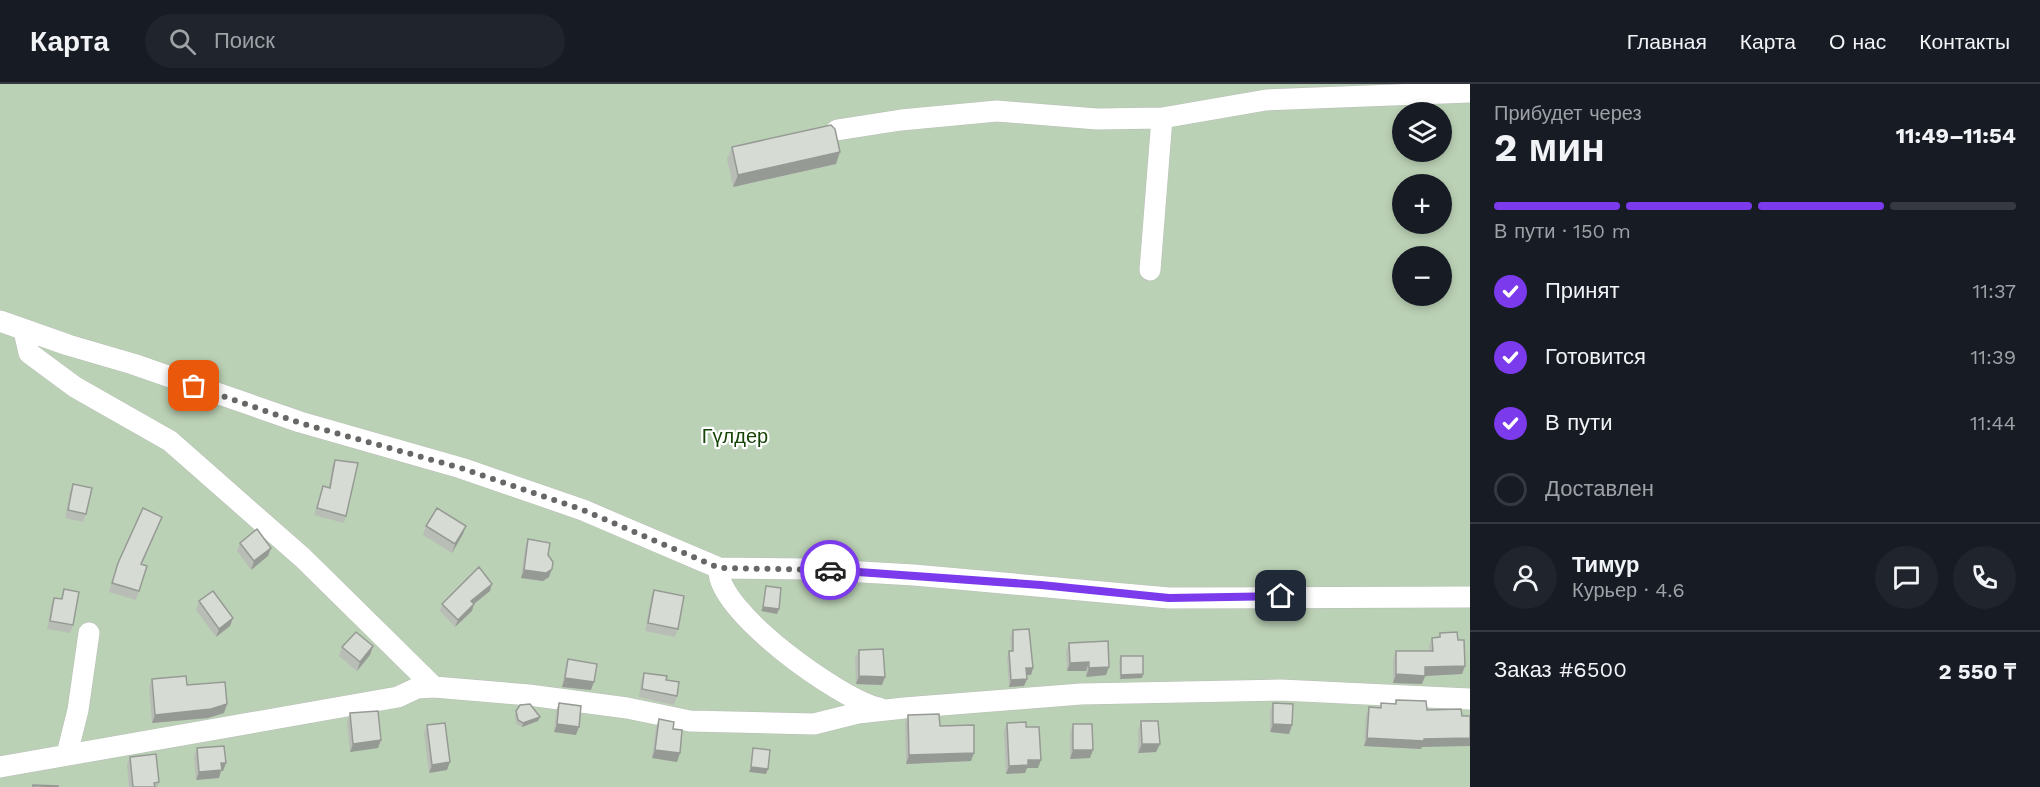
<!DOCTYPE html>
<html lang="ru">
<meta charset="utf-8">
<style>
:root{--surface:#171b24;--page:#20242c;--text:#f1f3f6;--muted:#9ea1a6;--line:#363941;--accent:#7c3aed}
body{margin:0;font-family:"Work Sans",sans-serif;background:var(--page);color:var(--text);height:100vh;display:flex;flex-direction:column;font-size:22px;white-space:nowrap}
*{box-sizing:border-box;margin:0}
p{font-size:20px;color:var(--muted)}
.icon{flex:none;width:33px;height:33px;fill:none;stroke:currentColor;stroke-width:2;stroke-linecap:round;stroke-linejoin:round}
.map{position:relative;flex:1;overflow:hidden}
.drawer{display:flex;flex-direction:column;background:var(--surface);width:570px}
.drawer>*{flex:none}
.fabs{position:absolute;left:1392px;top:18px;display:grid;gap:12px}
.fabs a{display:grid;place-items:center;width:60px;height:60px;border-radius:50%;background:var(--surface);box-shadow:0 3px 9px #0003;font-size:30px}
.pin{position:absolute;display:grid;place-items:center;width:51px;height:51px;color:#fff;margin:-26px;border-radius:12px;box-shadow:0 3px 9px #0006}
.courier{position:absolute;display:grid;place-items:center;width:60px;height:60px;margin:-30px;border:4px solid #7c3aed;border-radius:50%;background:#fff;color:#222;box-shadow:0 2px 8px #0007}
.head em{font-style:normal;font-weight:700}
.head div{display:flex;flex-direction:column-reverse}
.head{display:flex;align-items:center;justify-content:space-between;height:102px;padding:0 24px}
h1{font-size:39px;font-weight:700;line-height:45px}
.bar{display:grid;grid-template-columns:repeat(4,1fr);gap:9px 6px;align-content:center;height:72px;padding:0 24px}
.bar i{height:8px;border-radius:4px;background:var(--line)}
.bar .selected{background:var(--accent)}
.bar p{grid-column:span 4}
.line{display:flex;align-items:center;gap:15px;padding:0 24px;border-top:2px solid var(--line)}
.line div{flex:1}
.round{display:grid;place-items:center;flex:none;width:63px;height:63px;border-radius:32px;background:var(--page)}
ol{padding:0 24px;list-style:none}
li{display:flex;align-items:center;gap:18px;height:66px}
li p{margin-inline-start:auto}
li .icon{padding:6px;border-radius:50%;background:var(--accent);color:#fff;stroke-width:4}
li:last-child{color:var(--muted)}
li i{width:33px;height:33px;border:3px solid var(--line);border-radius:50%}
header{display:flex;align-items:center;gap:36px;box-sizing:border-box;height:84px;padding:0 30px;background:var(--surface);border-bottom:2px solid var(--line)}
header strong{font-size:28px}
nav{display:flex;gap:33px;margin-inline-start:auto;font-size:21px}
.search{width:420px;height:54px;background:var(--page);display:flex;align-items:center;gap:15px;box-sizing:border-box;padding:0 21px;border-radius:33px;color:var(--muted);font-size:22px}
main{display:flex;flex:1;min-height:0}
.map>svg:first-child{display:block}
</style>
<header>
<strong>Карта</strong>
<div class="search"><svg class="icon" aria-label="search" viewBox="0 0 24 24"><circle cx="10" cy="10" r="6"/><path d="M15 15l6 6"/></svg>Поиск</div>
<nav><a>Главная</a><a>Карта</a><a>О нас</a><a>Контакты</a></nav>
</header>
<main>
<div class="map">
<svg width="1470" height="703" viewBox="0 0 1470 703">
<rect width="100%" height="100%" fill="#f0f6ee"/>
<path fill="#bbd1b5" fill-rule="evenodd" d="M0,0H1470V703H0ZM1402,28H1442V68H1402ZM1402,100H1442V140H1402ZM1402,172H1442V212H1402Z"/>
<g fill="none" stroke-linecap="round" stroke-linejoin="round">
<defs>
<path id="minor" d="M837,46L901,36L997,27L1097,35L1162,34
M1150,186L1162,34L1266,16L1470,8
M0,237L68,261L133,280L300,338L461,384L583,426L719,484L809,485L914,491L1169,514L1470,513
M24,247L29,269L75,303L170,357L303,474L434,603
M719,484C714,526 841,616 879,624
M67,670L78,626L89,549
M0,683L398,613L417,604L434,603L529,611L627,624L690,637L814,640L858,629L904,624L1081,610L1281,606L1470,615"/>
</defs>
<use href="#minor" stroke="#b8beb7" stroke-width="22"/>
<use href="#minor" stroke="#fff" stroke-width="21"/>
</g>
<path fill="#b8bdb6" d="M732,63L836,80L733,103L727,75Z
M335,376L346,432L344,439L314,431L323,402L329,404L332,383Z
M73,400L86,430L83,438L65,434L70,408Z
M159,441L142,480L139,507L136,516L109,508L118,479Z
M426,442L463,450L452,469L423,451Z
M528,455L548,471L552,485L549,493L543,497L521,494L525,464Z
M240,459L271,464L268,472L251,486L237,467Z
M64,505L73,541L70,549L47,545L51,522L54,514L61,515Z
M654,506L678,545L675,553L645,547L651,514Z
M490,507L474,520L472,527L455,543L440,527L442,520Z
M199,517L230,542L216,553L196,526Z
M1013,546L1033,584L1031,591H1027V595L1024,602L1009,603L1007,574L1009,567H1011L1010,553Z
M1440,549L1458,556L1465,582L1462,590L1425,592L1422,600L1393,599V575L1396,567H1429V562L1432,554L1439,553Z
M1069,559L1106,591L1086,593V587H1067L1066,567Z
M373,562L370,571L357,587L339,572L342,563Z
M859,566L885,593L882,601L856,600L855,574Z
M1121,572L1142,594L1120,595L1119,577Z
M568,575L591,606L562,603L565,584Z
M644,589L666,596L677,612L674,621L639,613L641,597Z
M152,595L187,601L227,620L224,629L208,634L152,639L149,603Z
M1396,616L1422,663L1421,665L1364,662L1366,631L1369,623L1380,624L1381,619L1395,620Z
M559,619L576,651L554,648L556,627Z
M1273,619L1292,641L1289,650L1270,648V627Z
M516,627L540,633L538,637L522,643L516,640L515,631Z
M350,629L381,656L378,664L350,668L347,638Z
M908,631L971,677L906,680L905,639Z
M659,635L680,669L677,678L652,674L656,643Z
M1141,637L1160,660L1156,668L1138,669V646Z
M1007,639L1026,643L1038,684H1027L1025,689L1006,690L1004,647Z
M1073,640L1090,674L1070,675V649Z
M427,641L447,686L429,689L424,649Z
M197,664L226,679L223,687H221L219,694L196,696L194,673Z
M130,673L159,698L157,703H129L127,681Z"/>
<path fill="#969a94" d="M840,68L836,80L733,103L738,91Z
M466,442L463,450L452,469L455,460Z
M271,464L268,472L251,486L254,477Z
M552,485L549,493L543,497L521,494L524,486Z
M492,500L490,507L469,524L471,517Z
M474,520L472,527L455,543L458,536Z
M763,523L779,525L777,530L761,527Z
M233,534L230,542L216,553L219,545Z
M373,562L370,571L357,587L360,578Z
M1089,578L1086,587H1067L1070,579Z
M1465,582L1462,590L1425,592L1422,600L1393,599L1396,590L1425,583Z
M1109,583L1106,591L1086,593L1089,584Z
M1026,584H1033L1031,591H1024Z
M1143,590L1142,594L1120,595L1121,591Z
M859,592L885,593L882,601L856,600Z
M565,594L594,598L591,606L562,603Z
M1027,595L1024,602L1009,603L1011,596Z
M227,620L224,629L208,634L152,639L155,631Z
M540,633L538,637L522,643L523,639Z
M557,640L579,643L576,651L554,648Z
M1273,640L1292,641L1289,650L1270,648Z
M1367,654L1424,655L1470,654V662L1422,663L1421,665L1364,662Z
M381,656L378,664L350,668L353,660Z
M1142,660H1160L1156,668L1138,669Z
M655,666L680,669L677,678L652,674Z
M1073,666H1093L1090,674L1070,675Z
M974,669L971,677L906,680L909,671Z
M1028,676H1041L1038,684H1027L1025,689L1006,690L1009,682Z
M450,678L447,686L429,689L432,681Z
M221,679H226L223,687H221L219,694L196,696L199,688Z
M751,683L768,685L766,690L749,688Z"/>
<path fill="#d6dcd4" stroke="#969a94" stroke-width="1.5" d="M831,41L835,45L840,68L738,91L732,63Z
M335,376L358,379L346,432L317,424L323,402L330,404Z
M73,400L92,404L86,430L68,426Z
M143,424L162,433L141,480L147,482L139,507L112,499L118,479Z
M437,424L466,442L455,460L426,442Z
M257,445L271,464L254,477L240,459Z
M528,455L550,459L548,471L553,478L552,485L546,489L524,486Z
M479,483L492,500L471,517L474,520L458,536L442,520Z
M766,502L781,504L779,525L763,523Z
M64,505L79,508L73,541L50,537L54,514L62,515Z
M654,506L684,512L678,545L648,539Z
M213,507L233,534L219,545L199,517Z
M1029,545L1033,584H1026L1027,595L1011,596L1009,567H1013V546Z
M356,548L373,562L360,578L342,563Z
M1457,548L1458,556H1464L1465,582L1425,583V592L1396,590V567H1433L1432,554L1440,553V549Z
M1108,557L1109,583L1089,584V578L1070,579L1069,559Z
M883,565L885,593L859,592V566Z
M1121,572H1143V590L1121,591Z
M568,575L597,580L594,598L565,594Z
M644,589L667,592L666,596L679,598L677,612L642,605Z
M186,592L187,601L225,598L227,620L211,625L155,631L152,595Z
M1396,616L1426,617L1427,626L1461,625L1462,632H1470V654L1424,655V657L1367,654L1369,623L1381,624V619L1396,620Z
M559,619L581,622L579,643L557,640Z
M1273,619L1293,620L1292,641L1273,640Z
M530,620L540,633L523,639L518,636L516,627L520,621Z
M378,627L381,656L353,660L350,629Z
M939,630L940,642L974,641V669L909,671L908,631Z
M659,635L674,638L673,645L682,646L680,669L655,666Z
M1141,637H1158L1160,660H1142Z
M1026,638V643H1039L1041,676H1028V681L1009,682L1007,639Z
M445,639L450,678L432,681L427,641Z
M1073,640H1092L1093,666H1073Z
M224,662L226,679H221L222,686L199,688L197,664Z
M753,664L770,666L768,685L751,683Z
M156,670L159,698L154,699L155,703H133L130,673Z
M33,701L58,702V703H33Z"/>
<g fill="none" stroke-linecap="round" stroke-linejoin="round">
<path stroke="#656864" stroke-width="6" stroke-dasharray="0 10.8" d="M194,302L300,339L461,384L583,426L719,484L830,486"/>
<path stroke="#7c3aed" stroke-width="8" d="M830,486L1041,501L1169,514L1281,512"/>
</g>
<g text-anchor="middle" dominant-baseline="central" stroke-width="4.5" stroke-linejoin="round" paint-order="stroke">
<g font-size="20" fill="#164406" stroke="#fff">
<text x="735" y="352">Гүлдер</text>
</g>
</g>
</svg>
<div class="fabs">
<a><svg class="icon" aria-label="layers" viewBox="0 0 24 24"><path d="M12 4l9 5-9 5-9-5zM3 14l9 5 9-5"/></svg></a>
<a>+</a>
<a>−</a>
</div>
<div class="pin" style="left:194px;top:302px;background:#ea580c"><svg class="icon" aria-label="bag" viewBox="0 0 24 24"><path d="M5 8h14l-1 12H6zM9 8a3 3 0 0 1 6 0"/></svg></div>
<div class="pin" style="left:1281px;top:512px;background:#1f2937"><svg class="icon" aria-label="home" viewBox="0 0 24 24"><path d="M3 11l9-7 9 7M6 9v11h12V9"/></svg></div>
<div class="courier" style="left:830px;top:486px"><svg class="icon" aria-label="car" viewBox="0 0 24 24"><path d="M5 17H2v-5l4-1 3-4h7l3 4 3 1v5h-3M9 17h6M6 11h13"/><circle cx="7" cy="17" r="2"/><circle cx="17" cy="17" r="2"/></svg></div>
</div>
<section class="drawer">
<div class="head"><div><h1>2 мин</h1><p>Прибудет через</p></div><em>11:49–11:54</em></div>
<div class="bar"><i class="selected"></i><i class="selected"></i><i class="selected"></i><i></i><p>В пути · 150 m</p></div>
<ol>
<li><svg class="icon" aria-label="check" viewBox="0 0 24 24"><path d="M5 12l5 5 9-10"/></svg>Принят<p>11:37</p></li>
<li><svg class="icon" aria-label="check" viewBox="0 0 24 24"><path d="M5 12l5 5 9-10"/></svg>Готовится<p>11:39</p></li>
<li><svg class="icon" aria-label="check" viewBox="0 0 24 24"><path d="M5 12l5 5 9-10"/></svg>В пути<p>11:44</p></li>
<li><i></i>Доставлен</li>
</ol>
<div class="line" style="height:108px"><a class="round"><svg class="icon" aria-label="person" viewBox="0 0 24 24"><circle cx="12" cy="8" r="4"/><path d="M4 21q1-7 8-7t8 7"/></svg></a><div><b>Тимур</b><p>Курьер · 4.6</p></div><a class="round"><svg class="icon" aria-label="chat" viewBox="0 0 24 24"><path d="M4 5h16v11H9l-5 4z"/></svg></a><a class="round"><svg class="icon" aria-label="phone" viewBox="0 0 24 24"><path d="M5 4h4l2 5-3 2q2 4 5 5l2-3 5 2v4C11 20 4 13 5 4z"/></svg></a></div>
<div class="line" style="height:78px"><div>Заказ #6500</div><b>2 550 ₸</b></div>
</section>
</main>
